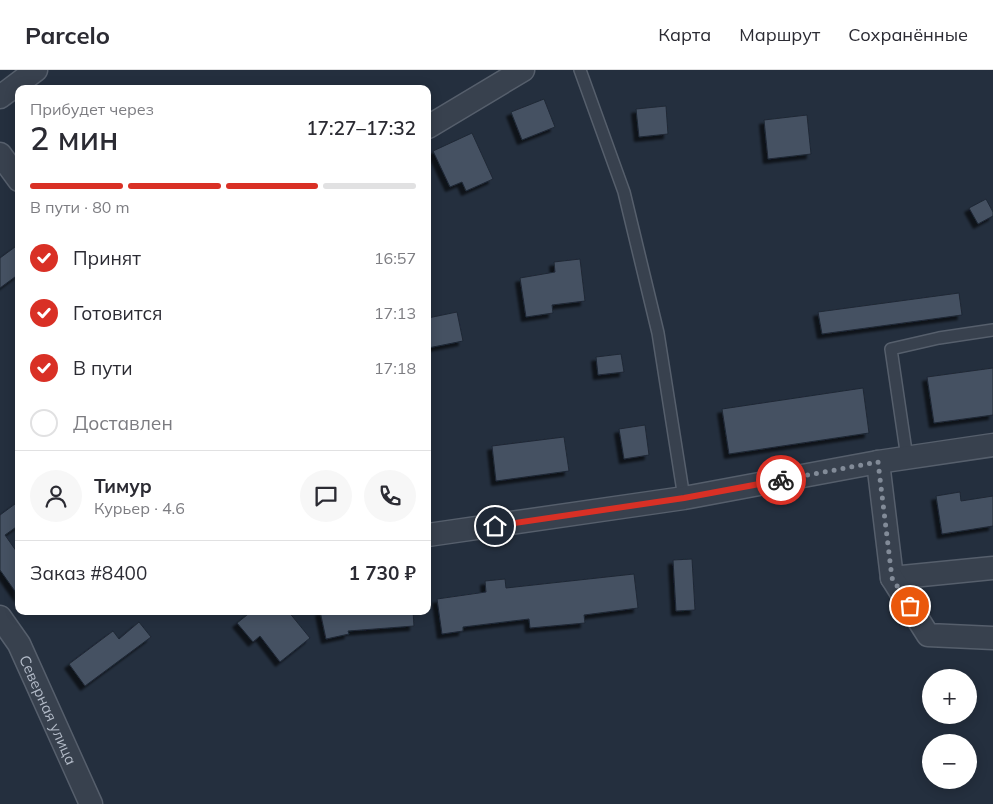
<!DOCTYPE html>
<html lang="ru">
<meta charset="utf-8">
<style>
:root{--surface:#fff;--page:#f7f7f7;--text:#2b2b33;--muted:#7c7c81;--line:#e1e1e2;--accent:#d93025}
body{margin:0;font-family:Mulish,sans-serif;background:var(--page);color:var(--text);height:100vh;display:flex;flex-direction:column;font-size:19px;white-space:nowrap}
*{box-sizing:border-box;margin:0}
p{font-size:16px;color:var(--muted)}
.icon{flex:none;width:28px;height:28px;fill:none;stroke:currentColor;stroke-width:2;stroke-linecap:round;stroke-linejoin:round}
.map{position:relative;flex:1;overflow:hidden}
.drawer{position:absolute;left:15px;top:15px;width:416px;height:530px;display:flex;flex-direction:column;background:var(--surface);border-radius:10px;box-shadow:0 2px 12px #0003}
.drawer>*{flex:none}
.controls{position:absolute;left:922px;top:599px;display:grid;gap:10px}
.controls a{display:grid;place-items:center;width:55px;height:55px;border-radius:50%;background:var(--surface);box-shadow:0 2px 12px #0003;font-size:25px}
.pin{position:absolute;display:grid;place-items:center;width:42px;height:42px;color:#fff;margin:-21px;border:2px solid #fff;border-radius:50%;box-shadow:0 1px 5px #0007}
.courier{position:absolute;display:grid;place-items:center;width:50px;height:50px;margin:-25px;border:4px solid #d93025;border-radius:50%;background:#fff;color:#222;box-shadow:0 1px 6px #0007}
.headline em{font-style:normal;font-weight:600}
.headline div{display:flex;flex-direction:column-reverse}
.headline{display:flex;align-items:center;justify-content:space-between;height:85px;padding:0 15px}
h1{font-size:32px;font-weight:600;line-height:38px}
.bar{display:grid;grid-template-columns:repeat(4,1fr);gap:8px 5px;align-content:center;height:60px;padding:0 15px}
.bar i{height:6px;border-radius:4px;background:var(--line)}
.bar .on{background:var(--accent)}
.bar p{grid-column:span 4}
.line{display:flex;align-items:center;gap:12px;padding:0 15px;border-top:1px solid var(--line)}
.line div{flex:1}
.round{display:grid;place-items:center;flex:none;width:52px;height:52px;border-radius:26px;background:var(--page)}
ol{padding:0 15px;list-style:none}
li{display:flex;align-items:center;gap:15px;height:55px}
li p{margin-inline-start:auto}
li .icon{padding:5px;border-radius:50%;background:var(--accent);color:#fff;stroke-width:4}
li:last-child{color:var(--muted)}
li i{width:28px;height:28px;border:2px solid var(--line);border-radius:50%}
header{display:flex;align-items:center;gap:30px;box-sizing:border-box;height:70px;padding:0 25px;background:var(--surface);border-bottom:1px solid var(--line)}
header strong{font-size:24px}
nav{display:flex;gap:28px;margin-inline-start:auto;font-size:18px}
.map>svg:first-child{display:block}
</style>
<header>
<strong>Parcelo</strong>
<nav><a>Карта</a><a>Маршрут</a><a>Сохранённые</a></nav>
</header>
<div class="map">
<svg width="993" height="734" viewBox="0 0 993 734">
<defs>
<filter id="shadow"><feDropShadow dx="-4.5" dy="4.5" stdDeviation="1" flood-color="#0009"/></filter>
</defs>
<rect width="100%" height="100%" fill="#242f3e"/>
<path fill="#455162" stroke="#1f2835" filter="url(#shadow)" d="M544,29L555,57L522,70L511,42Z
M666,36L668,64L639,67L636,39Z
M807,45L811,84L768,89L764,50Z
M472,63L493,109L466,121L462,112L450,117L433,81Z
M986,129L993,142V146L978,154L969,138Z
M19,174V204L0,218V188Z
M580,189L585,231L552,235L553,243L526,247L520,208L555,202L554,192Z
M959,223L962,245L822,264L818,242Z
M457,242L463,271L428,278V248Z
M621,284L624,302L598,305L596,287Z
M993,298V345L934,353L927,307Z
M863,318L869,363L729,384L722,339Z
M645,355L649,385L624,389L619,359Z
M564,367L569,401L496,411L492,376Z
M960,422L961,431L993,426V456L942,464L936,426Z
M19,431V455L5,465L19,485V527L0,500V445Z
M692,489L695,540L676,541L673,490Z
M634,504L638,538L584,545L585,553L530,558L529,549L463,557V561L442,564L437,529L486,522L485,511L505,509L506,518Z
M252,541H288L310,568L280,592L260,566L253,572L237,553Z
M320,541H413L414,556L348,561L349,564L326,569Z
M139,552L151,567L85,616L69,594L113,561L119,569Z"/>
<g fill="none" stroke-linecap="round" stroke-linejoin="round">
<defs>
<path id="lane" d="M580,0L624,122L658,263L684,428
M907,388L891,279L939,268L993,260"/>
<g id="street">
<path d="M0,27L36,0"/>
<path d="M428,57L523,0"/>
<path d="M0,84L19,110"/>
<path d="M878,392L892,508L993,498"/>
<path d="M428,465L684,428L878,392L993,375"/>
<path d="M892,508L928,565L993,568"/>
<path id="s1" d="M0,547L19,574L91,734"/>
</g>
</defs>
<use href="#lane" stroke="#565f6c" stroke-width="14"/>
<use href="#street" stroke="#565f6c" stroke-width="25"/>
<use href="#lane" stroke="#38414e" stroke-width="11"/>
<use href="#street" stroke="#38414e" stroke-width="22"/>
</g>
<g fill="none" stroke-linecap="round" stroke-linejoin="round">
<path stroke="#828b98" stroke-width="5" stroke-dasharray="0 9" d="M781,410L878,392L892,508L910,536"/>
<path stroke="#d93025" stroke-width="6" d="M495,456L684,428L781,410"/>
</g>
<g text-anchor="middle" dominant-baseline="central" stroke-width="4" stroke-linejoin="round" paint-order="stroke">
<g font-size="15" fill="#b4bcc9" stroke="#1d2633">
<text stroke="none"><textPath href="#s1" startOffset="105">Северная улица</textPath></text>
</g>
</g>
</svg>
<div class="controls">
<a>+</a>
<a>−</a>
</div>
<div class="pin" style="left:910px;top:536px;background:#ea580c"><svg class="icon" aria-label="bag" viewBox="0 0 24 24"><path d="M5 8h14l-1 12H6zM9 8a3 3 0 0 1 6 0"/></svg></div>
<div class="pin" style="left:495px;top:456px;background:#1f2937"><svg class="icon" aria-label="home" viewBox="0 0 24 24"><path d="M3 11l9-7 9 7M6 9v11h12V9"/></svg></div>
<div class="courier" style="left:781px;top:410px"><svg class="icon" aria-label="bike" viewBox="0 0 24 24"><circle cx="6" cy="16" r="4"/><circle cx="18" cy="16" r="4"/><path d="M6 16l4-8h5l3 8M10 8l3 8H6M13 5h3"/></svg></div>
<section class="drawer">
<div class="headline"><div><h1>2 мин</h1><p>Прибудет через</p></div><em>17:27–17:32</em></div>
<div class="bar"><i class="on"></i><i class="on"></i><i class="on"></i><i></i><p>В пути · 80 m</p></div>
<ol>
<li><svg class="icon" aria-label="check" viewBox="0 0 24 24"><path d="M5 12l5 5 9-10"/></svg>Принят<p>16:57</p></li>
<li><svg class="icon" aria-label="check" viewBox="0 0 24 24"><path d="M5 12l5 5 9-10"/></svg>Готовится<p>17:13</p></li>
<li><svg class="icon" aria-label="check" viewBox="0 0 24 24"><path d="M5 12l5 5 9-10"/></svg>В пути<p>17:18</p></li>
<li><i></i>Доставлен</li>
</ol>
<div class="line" style="height:90px"><a class="round"><svg class="icon" aria-label="person" viewBox="0 0 24 24"><circle cx="12" cy="8" r="4"/><path d="M4 21q1-7 8-7t8 7"/></svg></a><div><b>Тимур</b><p>Курьер · 4.6</p></div><a class="round"><svg class="icon" aria-label="chat" viewBox="0 0 24 24"><path d="M4 5h16v11H9l-5 4z"/></svg></a><a class="round"><svg class="icon" aria-label="phone" viewBox="0 0 24 24"><path d="M5 4h4l2 5-3 2q2 4 5 5l2-3 5 2v4C11 20 4 13 5 4z"/></svg></a></div>
<div class="line" style="height:65px"><div>Заказ #8400</div><b>1 730 ₽</b></div>
</section>
</div>
